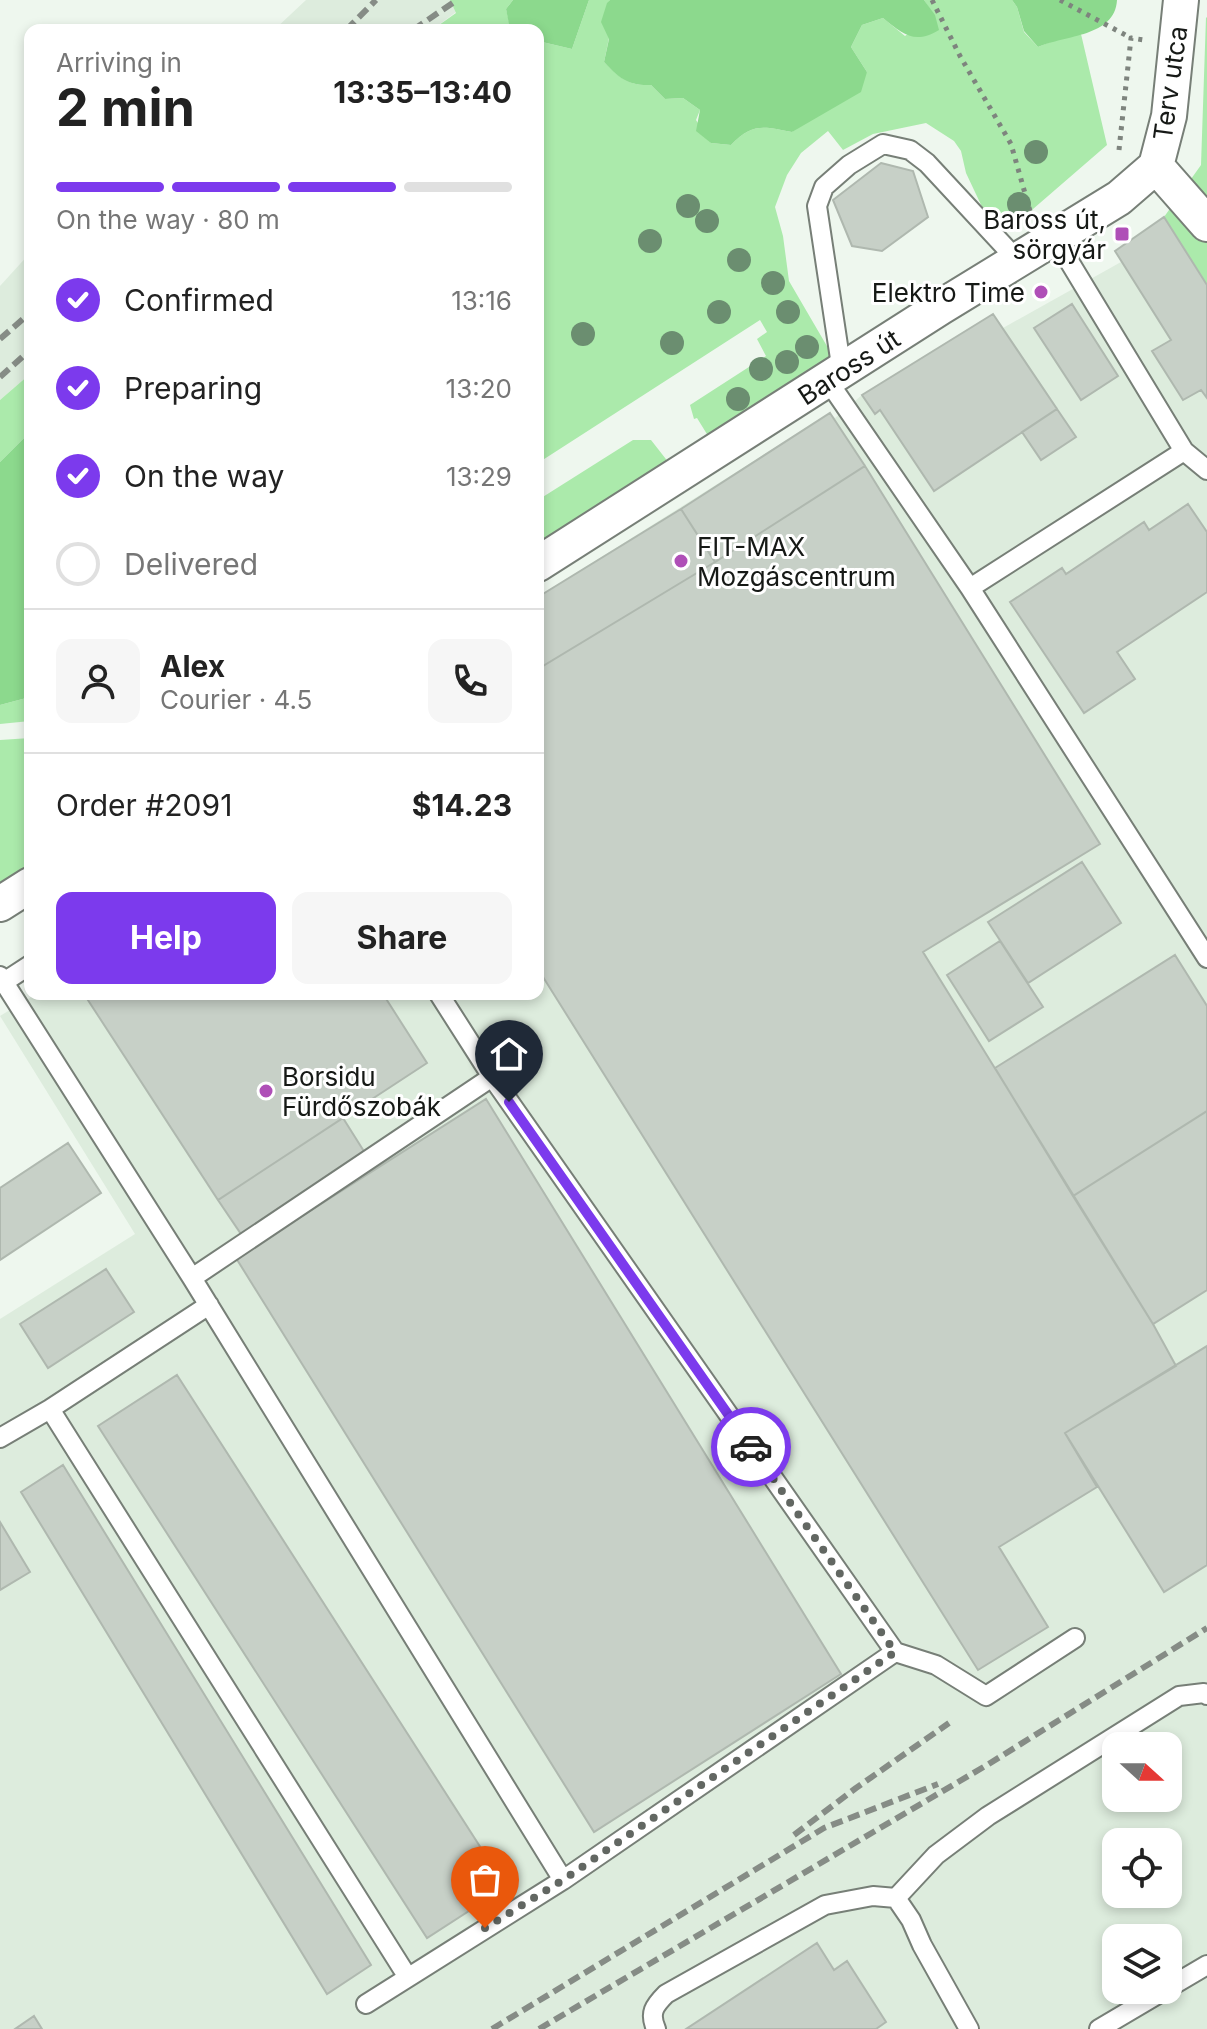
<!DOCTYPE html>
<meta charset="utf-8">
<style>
:root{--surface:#fff;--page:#f6f6f6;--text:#222;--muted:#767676;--line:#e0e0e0;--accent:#7c3aed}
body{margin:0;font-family:Inter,sans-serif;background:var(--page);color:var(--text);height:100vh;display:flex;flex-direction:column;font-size:30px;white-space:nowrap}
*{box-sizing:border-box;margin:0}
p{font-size:26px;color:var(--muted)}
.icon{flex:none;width:44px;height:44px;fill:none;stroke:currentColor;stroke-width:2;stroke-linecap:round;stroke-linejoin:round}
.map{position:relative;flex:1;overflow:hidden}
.drawer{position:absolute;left:24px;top:24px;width:520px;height:976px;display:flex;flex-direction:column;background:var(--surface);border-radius:16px;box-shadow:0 4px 12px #0003}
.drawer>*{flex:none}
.needle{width:52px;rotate:111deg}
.controls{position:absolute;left:1102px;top:1732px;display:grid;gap:16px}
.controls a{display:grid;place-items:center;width:80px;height:80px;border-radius:16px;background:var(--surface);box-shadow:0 4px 12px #0003;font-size:40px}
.pin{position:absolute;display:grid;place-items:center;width:68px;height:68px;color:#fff;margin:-82px -34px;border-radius:50% 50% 50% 0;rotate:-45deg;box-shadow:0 0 8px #0007}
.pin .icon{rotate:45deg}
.courier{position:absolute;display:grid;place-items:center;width:80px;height:80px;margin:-40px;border:6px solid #7c3aed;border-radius:50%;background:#fff;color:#222;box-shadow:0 2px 10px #0007}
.headline em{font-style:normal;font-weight:700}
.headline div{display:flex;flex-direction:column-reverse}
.headline{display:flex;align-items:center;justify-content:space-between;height:136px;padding:0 32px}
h1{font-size:52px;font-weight:700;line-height:60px}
.bar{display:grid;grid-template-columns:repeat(4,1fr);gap:12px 8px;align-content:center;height:96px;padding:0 32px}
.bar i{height:10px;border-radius:6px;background:var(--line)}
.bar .selected{background:var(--accent)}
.bar p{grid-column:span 4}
.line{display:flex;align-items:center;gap:20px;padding:0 32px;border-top:2px solid var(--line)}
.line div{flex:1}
.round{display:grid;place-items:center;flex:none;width:84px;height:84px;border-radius:16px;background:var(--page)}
ol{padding:0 32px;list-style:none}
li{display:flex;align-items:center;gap:24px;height:88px}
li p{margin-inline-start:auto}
li .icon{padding:8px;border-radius:50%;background:var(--accent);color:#fff;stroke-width:4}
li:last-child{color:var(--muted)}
li i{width:44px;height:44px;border:4px solid var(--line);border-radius:50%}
.primary-button{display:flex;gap:16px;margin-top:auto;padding:16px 32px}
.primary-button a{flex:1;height:92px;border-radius:16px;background:var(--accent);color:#fff;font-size:32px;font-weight:700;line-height:92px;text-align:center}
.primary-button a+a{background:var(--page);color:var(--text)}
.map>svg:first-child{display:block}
</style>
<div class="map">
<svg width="1207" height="2029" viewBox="0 0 1207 2029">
<rect width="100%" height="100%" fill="#eef7ee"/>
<path fill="#ddecdd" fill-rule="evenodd" d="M306,0H450L456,12L432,30H274Z
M1164,217L1207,285V2029H0V1319L135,1234L0,1016L36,994H538V597L830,413L835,418L862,395L993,314L1003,328L1121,262L1115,251ZM1116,1746H1168V1798H1116ZM1116,1842H1168V1894H1116ZM1116,1938H1168V1990H1116Z
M30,253V374L0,400V286Z"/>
<path fill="#abeaab" d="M450,0H513L506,9L511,30H432L456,13Z
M589,0H610L607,4L609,38L604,62C620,78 628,86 651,85L665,99L683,98L700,110L696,120L711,143L731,145C752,123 763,126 792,132L867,72L851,47L862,25L883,18L905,36L934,15L924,0H1012L1017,7L1024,32L1038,47L1055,40L1081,34L1107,145L1018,222L983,209L966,173L961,151L954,141L926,123L873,134L843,150L828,131L801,153L787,175L775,207L783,236L789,281L831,353L829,363L710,439L697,418L694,419L690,405L766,356L757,339L767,332L760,320L538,463V41L572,49Z
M1206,17L1207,18V285L1164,217L1201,165Z
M30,374V432L0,462V400Z
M633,440H651L669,463L538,546V500Z
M30,697V721L0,724V705Z
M30,738V864L0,883V740Z"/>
<path fill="#8cd98d" d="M513,0H589L572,49L538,41V30L510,29L506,9Z
M610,0H924L935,15L939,30C914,45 903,34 883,18L862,25L851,47L867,72L861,92L792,132C763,126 752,123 731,145L711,143L696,131L700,110L683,98L665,99L651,85C628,86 619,78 604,62L609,39L601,22L607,3Z
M1012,0H1117C1115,37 1065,35 1038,47L1024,31L1017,7Z
M30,432V697L0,705V462Z"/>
<path fill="#c7d0c7" stroke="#afb8af" stroke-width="2" d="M881,163L913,171L928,217L882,251L852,246L833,200Z
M1164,217L1207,285V398L1201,390L1183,400L1152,351L1171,340L1115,251Z
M1072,304L1118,376L1081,400L1034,328Z
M993,314L1057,409L934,491L880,410L875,414L862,395Z
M1057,409L1076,437L1041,460L1022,432Z
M830,413L865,466L715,562L681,509Z
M865,466L1100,844L923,952L1153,1324L1176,1366L1065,1433L1097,1487L999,1547L1048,1627L978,1670L538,969V669L715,562Z
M1188,504L1207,532V592L1117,652L1135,679L1084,713L1010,602L1062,568L1066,574L1144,522L1149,530Z
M681,509L715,562L538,669V597Z
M1082,862L1121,923L1028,983L988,922Z
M1000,941L1043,1007L989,1041L947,975Z
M1175,955L1207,1006V1111L1073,1196L995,1068Z
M84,994H383L427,1063L218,1200Z
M486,1099L841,1674L594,1832L236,1258Z
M1207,1111V1290L1153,1324L1073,1196Z
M343,1118L365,1153L241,1234L218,1200Z
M68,1143L101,1193L0,1260V1188Z
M106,1269L134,1312L48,1368L20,1324Z
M1207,1346V1565L1164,1592L1065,1433Z
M177,1375L506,1887L427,1938L98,1426Z
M63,1465L371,1965L327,1994L21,1492Z
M0,1522L30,1572L0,1590Z
M817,1943L834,1970L847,1961L886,2022L876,2029H686Z
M34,2016L42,2029H15Z"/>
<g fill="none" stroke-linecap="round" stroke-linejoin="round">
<defs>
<path id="service" d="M1055,238L1184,451L1207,470
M842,372L817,206L824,187L849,165L883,144L910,150L927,163L1018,261
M828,381L970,588L1207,958
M970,588L1184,451
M0,976L192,1278L563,1880
M4,982L30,965
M439,994L492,1077
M192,1278L492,1077L895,1652
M50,1409L407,1976
M0,1438L50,1409L209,1305
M896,1898L936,1855L988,1816L1179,1696L1204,1693L1207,1695
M1168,1988L1207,1965
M366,2004L563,1880L895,1652L936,1665L986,1696L1075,1638
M656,2029C649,2013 654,2006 666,1994L825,1905L873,1896L896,1898L911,1920L922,1945L969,2029
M1099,2029L1165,1990"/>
<path id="minor" d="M1156,166L1169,116L1181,0
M1156,166L1207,224
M538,564L941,307L1119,198L1156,166
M0,904L30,885"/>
</defs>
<use href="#service" stroke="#777f77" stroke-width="22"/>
<use href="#minor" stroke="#777f77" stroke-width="38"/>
<path stroke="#7e847e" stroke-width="5" stroke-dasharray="4 6" stroke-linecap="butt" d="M932,0L960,56L1011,144L1030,211
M1060,0L1131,38
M1119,150L1131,38L1144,40"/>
<use href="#service" stroke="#fff" stroke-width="18"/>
<use href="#minor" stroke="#fff" stroke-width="34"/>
<path stroke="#868c86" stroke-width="6" stroke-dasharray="12 6" stroke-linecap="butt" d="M346,30L376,0
M413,30L457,0
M0,339L30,313
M0,377L30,350
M794,1835L856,1788L949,1723
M492,2029L824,1828L938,1784
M539,2029L987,1765L1207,1628"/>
</g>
<g fill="#6b8e70">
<circle cx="1036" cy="152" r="12"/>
<circle cx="1019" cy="204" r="12"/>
<circle cx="688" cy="206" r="12"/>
<circle cx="707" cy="221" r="12"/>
<circle cx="650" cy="241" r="12"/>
<circle cx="739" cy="260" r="12"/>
<circle cx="773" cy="283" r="12"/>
<circle cx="719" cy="312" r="12"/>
<circle cx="788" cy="312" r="12"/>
<circle cx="583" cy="334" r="12"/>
<circle cx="672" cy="343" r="12"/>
<circle cx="807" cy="347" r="12"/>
<circle cx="787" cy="362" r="12"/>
<circle cx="761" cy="369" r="12"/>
<circle cx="738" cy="399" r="12"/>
</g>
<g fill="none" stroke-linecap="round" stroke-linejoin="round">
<path stroke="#626762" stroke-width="8" stroke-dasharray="0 14.4" d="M485,1928L563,1880L895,1652L751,1447"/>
<path stroke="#7c3aed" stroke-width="10" d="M509,1102L751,1447"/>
</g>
<g fill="#af4fb7" stroke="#fff" stroke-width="3">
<rect x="1114" y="226" width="16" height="16" rx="4"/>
<circle cx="1041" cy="292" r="8"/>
<circle cx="681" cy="561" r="8"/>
<circle cx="266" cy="1091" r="8"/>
</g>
<g text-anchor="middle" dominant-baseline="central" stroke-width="6" stroke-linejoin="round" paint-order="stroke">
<g font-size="26" fill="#161916" stroke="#fff">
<text transform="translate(1170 83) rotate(-82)">Terv utca</text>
<text transform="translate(849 367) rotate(-33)">Baross út</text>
</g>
<g font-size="26" fill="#161916" stroke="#fff" text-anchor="end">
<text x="1106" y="219">Baross út,<tspan x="1106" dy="30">sörgyár</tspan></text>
<text x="1025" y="292">Elektro Time</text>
<text x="697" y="546" text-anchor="start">FIT-MAX<tspan x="697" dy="30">Mozgáscentrum</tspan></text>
<text x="282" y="1076" text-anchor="start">Borsidu<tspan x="282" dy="30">Fürdőszobák</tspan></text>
</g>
</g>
</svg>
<div class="controls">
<a><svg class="needle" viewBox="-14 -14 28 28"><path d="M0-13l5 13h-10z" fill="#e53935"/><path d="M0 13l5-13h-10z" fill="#767676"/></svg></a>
<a><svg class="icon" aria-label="locate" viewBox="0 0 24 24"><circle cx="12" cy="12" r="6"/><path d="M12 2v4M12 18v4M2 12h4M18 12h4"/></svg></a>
<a><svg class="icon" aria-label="layers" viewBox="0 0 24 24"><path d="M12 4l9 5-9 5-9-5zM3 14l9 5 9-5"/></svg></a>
</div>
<div class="pin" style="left:485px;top:1928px;background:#ea580c"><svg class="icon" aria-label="bag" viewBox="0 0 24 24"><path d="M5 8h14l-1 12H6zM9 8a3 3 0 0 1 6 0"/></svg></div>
<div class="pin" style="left:509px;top:1102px;background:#1f2937"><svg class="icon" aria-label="home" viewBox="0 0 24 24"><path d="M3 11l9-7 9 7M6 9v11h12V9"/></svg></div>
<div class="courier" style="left:751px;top:1447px"><svg class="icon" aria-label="car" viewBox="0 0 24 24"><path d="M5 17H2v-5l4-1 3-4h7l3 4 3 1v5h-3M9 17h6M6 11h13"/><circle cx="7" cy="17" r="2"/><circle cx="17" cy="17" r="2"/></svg></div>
<section class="drawer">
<div class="headline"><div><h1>2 min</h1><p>Arriving in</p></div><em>13:35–13:40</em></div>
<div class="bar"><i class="selected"></i><i class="selected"></i><i class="selected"></i><i></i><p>On the way · 80 m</p></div>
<ol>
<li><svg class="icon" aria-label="check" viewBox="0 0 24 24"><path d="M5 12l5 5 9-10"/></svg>Confirmed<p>13:16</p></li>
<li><svg class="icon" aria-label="check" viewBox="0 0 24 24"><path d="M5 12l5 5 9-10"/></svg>Preparing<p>13:20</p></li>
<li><svg class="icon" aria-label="check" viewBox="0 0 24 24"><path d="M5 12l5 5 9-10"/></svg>On the way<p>13:29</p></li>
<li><i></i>Delivered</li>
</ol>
<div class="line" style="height:144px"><a class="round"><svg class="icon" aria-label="person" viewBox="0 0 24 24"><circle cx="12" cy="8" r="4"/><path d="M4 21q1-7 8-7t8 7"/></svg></a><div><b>Alex</b><p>Courier · 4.5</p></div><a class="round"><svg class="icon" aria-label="phone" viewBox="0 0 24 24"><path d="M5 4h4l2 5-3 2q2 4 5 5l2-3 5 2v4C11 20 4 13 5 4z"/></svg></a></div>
<div class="line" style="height:104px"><div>Order #2091</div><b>$14.23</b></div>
<div class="primary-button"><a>Help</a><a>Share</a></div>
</section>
</div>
